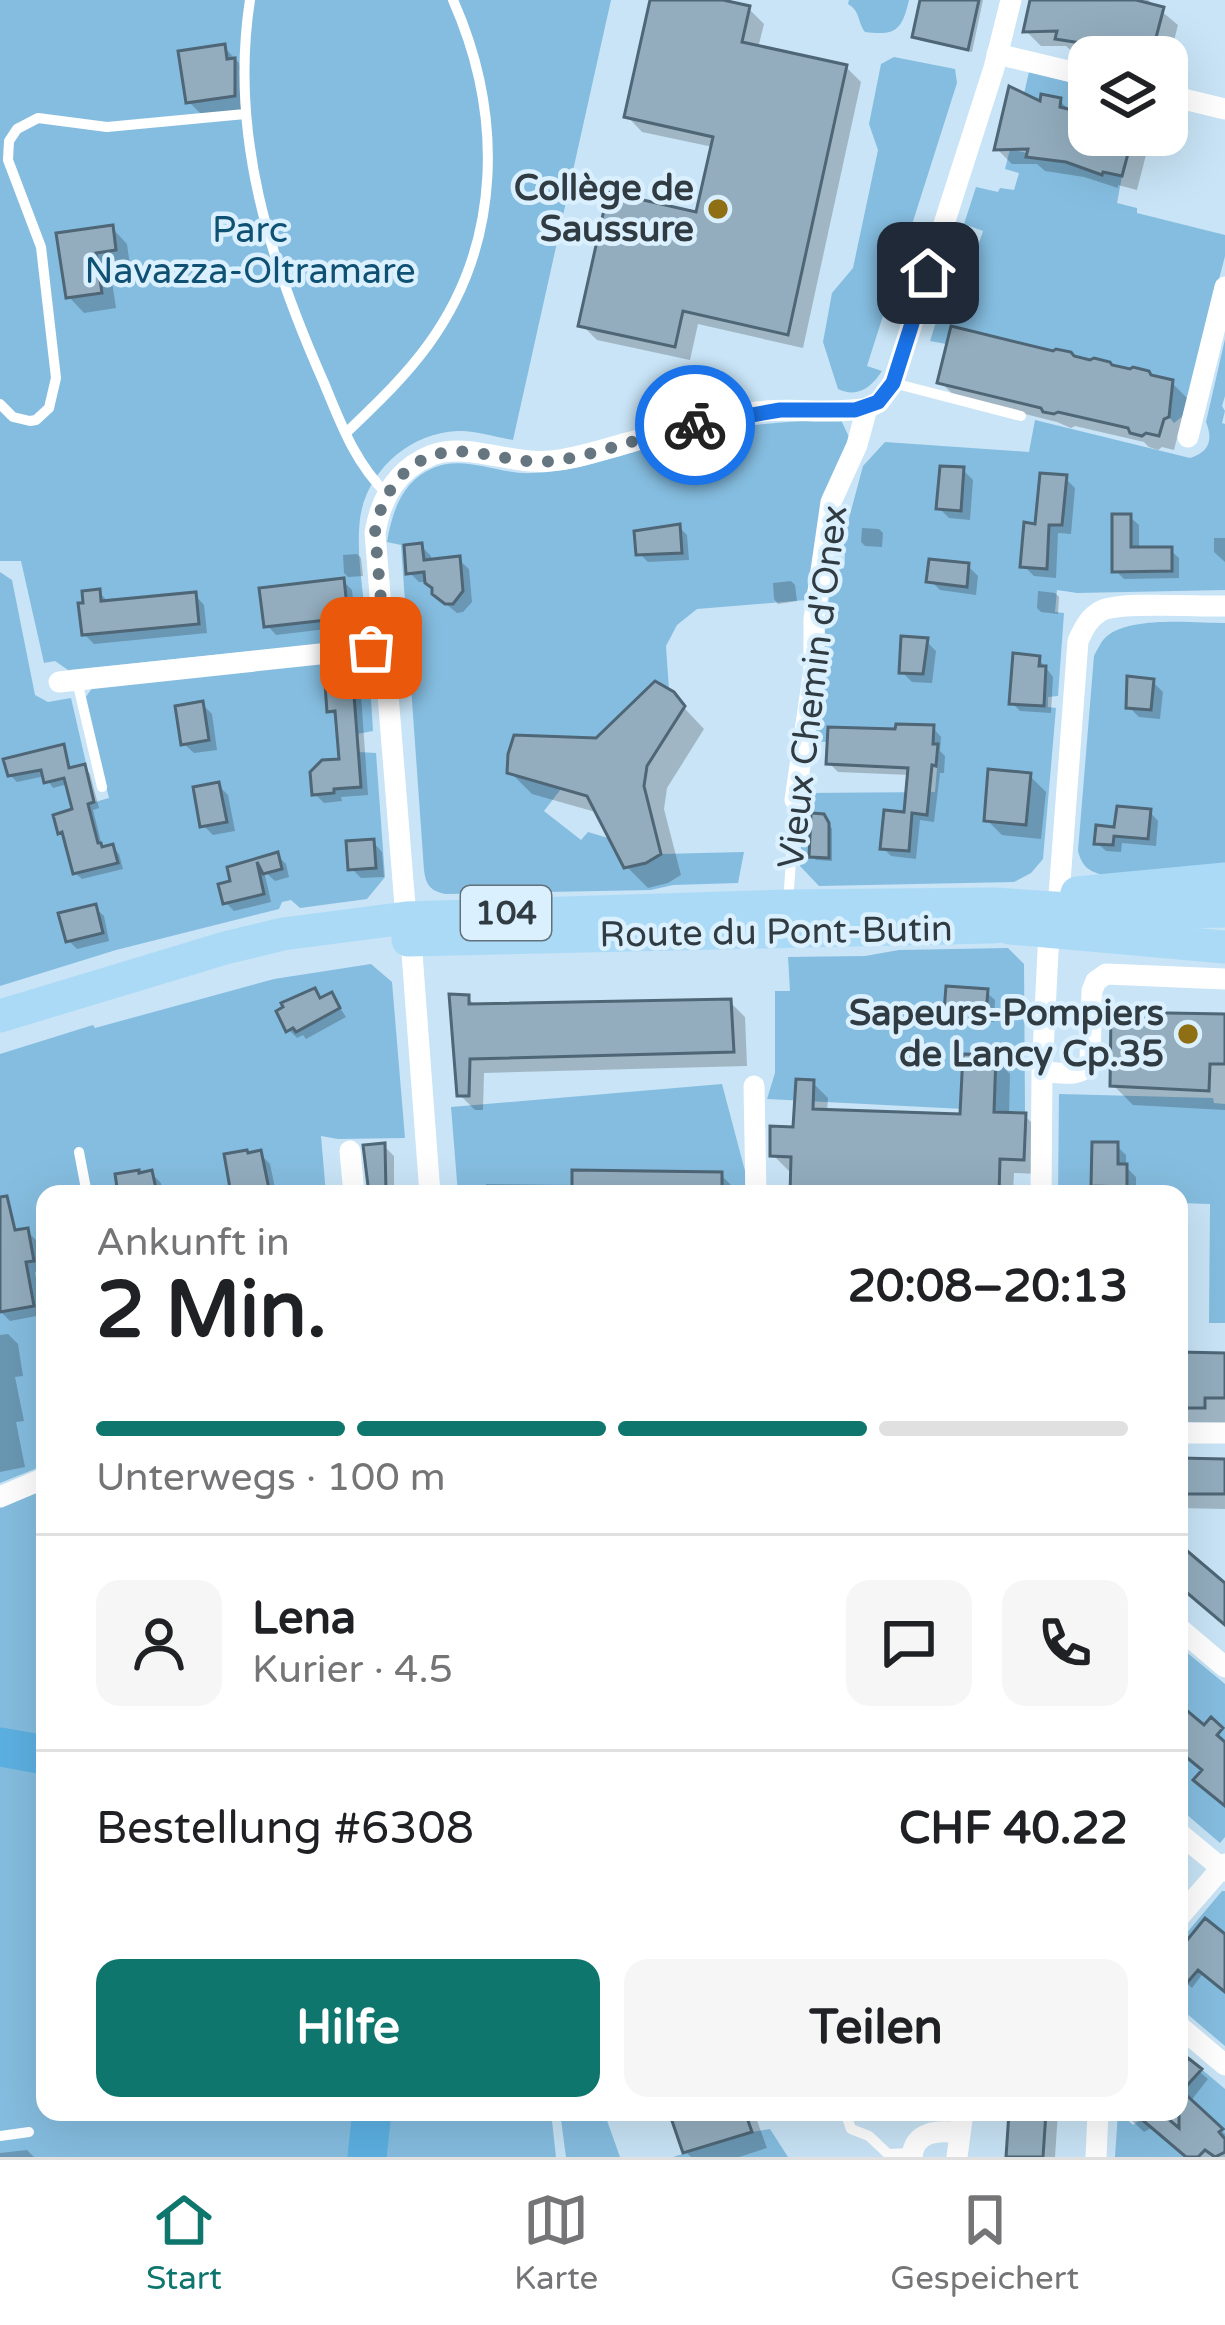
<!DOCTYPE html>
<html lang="de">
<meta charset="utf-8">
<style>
:root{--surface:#fff;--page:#f6f6f6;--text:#202124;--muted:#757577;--line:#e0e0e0;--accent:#0f766e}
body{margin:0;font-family:"Varela Round",sans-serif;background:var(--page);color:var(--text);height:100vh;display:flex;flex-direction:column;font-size:45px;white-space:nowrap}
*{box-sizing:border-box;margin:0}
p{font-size:39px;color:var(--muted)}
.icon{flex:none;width:66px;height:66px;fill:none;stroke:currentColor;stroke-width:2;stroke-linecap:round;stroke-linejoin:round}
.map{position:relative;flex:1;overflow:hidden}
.side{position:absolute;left:36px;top:1185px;width:1152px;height:936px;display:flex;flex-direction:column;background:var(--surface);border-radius:24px;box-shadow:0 12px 48px #0002}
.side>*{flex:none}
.fabs{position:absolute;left:1068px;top:36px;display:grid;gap:24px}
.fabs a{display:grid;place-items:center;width:120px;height:120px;border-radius:24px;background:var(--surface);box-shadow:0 12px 48px #0002;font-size:60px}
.pin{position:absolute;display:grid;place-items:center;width:102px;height:102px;color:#fff;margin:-51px;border-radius:24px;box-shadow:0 6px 18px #0006}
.courier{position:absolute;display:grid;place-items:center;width:120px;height:120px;margin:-60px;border:9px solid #1a73e8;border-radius:50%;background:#fff;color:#222;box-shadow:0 3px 15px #0007}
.headline em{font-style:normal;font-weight:800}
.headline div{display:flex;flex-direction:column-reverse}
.headline{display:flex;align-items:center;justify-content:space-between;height:204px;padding:0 60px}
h1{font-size:78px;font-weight:800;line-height:90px}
.bar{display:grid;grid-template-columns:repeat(4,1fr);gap:18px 12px;align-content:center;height:144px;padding:0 60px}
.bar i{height:15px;border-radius:9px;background:var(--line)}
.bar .selected{background:var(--accent)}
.bar p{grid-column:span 4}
.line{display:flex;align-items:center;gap:30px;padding:0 60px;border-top:3px solid var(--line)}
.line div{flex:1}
.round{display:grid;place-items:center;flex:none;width:126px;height:126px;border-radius:24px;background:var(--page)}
.action{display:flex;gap:24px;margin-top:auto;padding:24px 60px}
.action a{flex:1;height:138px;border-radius:24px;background:var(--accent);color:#fff;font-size:48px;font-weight:800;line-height:138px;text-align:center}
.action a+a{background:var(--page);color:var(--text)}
.tab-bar{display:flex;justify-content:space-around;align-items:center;height:168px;border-top:3px solid var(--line);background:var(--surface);font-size:33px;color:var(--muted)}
.tab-bar a{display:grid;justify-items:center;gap:6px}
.tab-bar .selected{color:var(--accent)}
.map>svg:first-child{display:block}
</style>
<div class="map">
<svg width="1225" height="2157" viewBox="0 0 1225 2157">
<rect width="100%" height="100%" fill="#c8e4f6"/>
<path fill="#85bde0" d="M0,0H611L513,440C495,437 475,430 457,431C410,433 366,471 360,519C356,552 363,589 366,622L351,641L68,670L55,661L44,663L21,561H0Z
M849,0H909C902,30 896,36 865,32C857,21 861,12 848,4Z
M894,57L955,69L957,83L867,366L882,371C871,388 857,398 838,389L823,342L832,293L853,268L878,150L869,124L881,64Z
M1029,72L1089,87V114L1060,107L1061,98L1042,94L1040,102L1023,98Z
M1010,149L1027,153V157L1066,162L1101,175L1103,172L1122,176L1117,203L1137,208V213L1225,235V256L1184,415L1174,423L1169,417L1172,402L1148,371L1112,365L1109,361L1095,358L1090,360L1074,356L1071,352L1057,349L1053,351L951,327L946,344L930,341L954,266L970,270L983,231L964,224L976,187L998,192L1000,188L1014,190L1019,173L1005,169Z
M1225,339V396L1222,406L1225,411L1222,423L1225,424V590L1077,593L1057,590L1055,612L1064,613L1058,696L1048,697V707L1056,708L1043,859L1031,873L1014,882L819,886L800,866L804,793L935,792L939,745L933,744V725L897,724L895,729L828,727L827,742L812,741L832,572L844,568L845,555L840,552L837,545L848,522L863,466L885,442L1029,452L1035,420L1190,458C1210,452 1213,439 1206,422Z
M841,420L849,437L821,514L806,600L697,609L677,625L666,646L669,690L654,682L596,738L515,735L508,754V774L561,789L544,811L581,840L588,832L608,838L624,868L651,862L661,854L744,852L738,883L673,885L651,890L446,894C430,891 426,885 424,870L401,545L387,542C392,512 402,481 433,468C465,454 499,475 533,473C588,471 641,447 694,435C743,424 791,421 841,420Z
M0,572L12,580L35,695L48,702L71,698L95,802L109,798L85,698L93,687L360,659L369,666L373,731L357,734L358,752L376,753L385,877L367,899L300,908L291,900L282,902L279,909L116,950L0,986Z
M1225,623V863L1103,875C1088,871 1082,866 1078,851L1094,656C1096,652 1101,642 1104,639C1125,615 1195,623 1225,623Z
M1008,948L1024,964L1025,1112L767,1099L775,1073V991H790L788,957L865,956L899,950Z
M371,964L392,982L405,1138L338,1139L321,1136L326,1194H45V1465L0,1483V1054L93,1025L95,1028L274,979Z
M722,1084L745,1171V1194H458L451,1107Z
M1059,1094L1213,1098L1214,1103L1225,1104V1323H1209L1210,1204L1179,1203V1194H1058Z
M45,1489V2112H551L556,2157H0V1507Z
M1179,1646L1225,1684V1837L1220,1843L1179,1808Z
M1222,1891H1225V2046L1179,2007V1942Z
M1179,2050L1225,2089V2142L1219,2132L1222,2128L1179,2089Z
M560,2112H604L620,2157H566Z
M1118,2112H1123V2116L1133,2125L1141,2119L1186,2157H1115Z
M770,2129L788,2157H673L752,2132Z"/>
<path fill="#0003" d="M653,0H710L749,9L764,24L758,48L846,67L861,82L803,348L698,324L690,360L597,340L582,325L698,215L713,147L642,132L627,116Z
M923,0H983L972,52L919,40L915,36Z
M1033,0H1148L1178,25L1167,68V57H1099L1074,53L1066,46H1041L1026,31Z
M224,47L239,63L250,110L204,117L188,101Z
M1060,101L1072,113L1089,117V135H1141L1149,143L1137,190L1118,185V188L1084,177L1045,171L1037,164H1012L997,149L1042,105Z
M112,228L127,244L130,265L110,268L116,308L84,313L69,297L59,235Z
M940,382L1172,383L1187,398L1174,450L1162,447L1158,450L1149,447L1144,442L1075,426L1071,428L1057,422L956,397Z
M963,470L973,480L970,520L949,518L939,508Z
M1065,478L1075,488L1071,534L1058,533L1056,578L1034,576L1024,566L1038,527Z
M1130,517L1139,525V550H1170L1179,558V578L1124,579L1115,570Z
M679,527L687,535L689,560L648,562L639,553Z
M862,528L879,529L883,533L882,547L865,546L861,542Z
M1214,538H1225V562L1214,552Z
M421,546L431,556L432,563L459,560L469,569L472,602L463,612L457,613L446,604L428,582H419L409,572Z
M357,554L361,558L363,576L348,577L344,573L343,555Z
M968,566L978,576L976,595L940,590L930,580Z
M343,581L352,590L355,616H351L352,626L276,635L267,625Z
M791,581L795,585L797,601L778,604L774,599L773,583Z
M1038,591L1055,593L1059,597L1058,614L1041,612L1037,608Z
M99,592L109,603L195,595L204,605L207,633L94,644L84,634Z
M926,641L936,651L932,683L912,682L902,672Z
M1039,659L1053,677L1051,713L1020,711L1012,703Z
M1153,682L1163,692L1160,719L1139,717L1129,707Z
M351,685L361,695L368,795L341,797L342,801L324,803L315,794L343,762L339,720L330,710Z
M672,695L704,729L667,788L664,809L681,875L668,883L648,888L627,867L599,813L532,794L510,772L597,741Z
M202,704L212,714L217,750L194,753L184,744Z
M933,728L941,737L940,751L945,756L944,773H940L934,822L920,820L916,859L891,856L883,848L906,815L910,775L838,772L829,763L898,733Z
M63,748L66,751H62L70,783L76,782L69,754L73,770L84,767L90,774L99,808L93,810L103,850L112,847L119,854L123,869L82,879L75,873L66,837L61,832L75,811L68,784L53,788L45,776L17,782L10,775Z
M1030,776L1046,792L1041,839L1002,835L987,820Z
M218,785L228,795L235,831L213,835L203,825Z
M1150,812L1158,821L1156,846L1122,843L1121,852L1106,851L1097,843Z
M828,821L832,829V861L816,860L812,856Z
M373,842L382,852L384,877L361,878L351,868Z
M277,855L286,864L289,877L275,881L264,871L271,902L234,911L226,903L233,883L230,869Z
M95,908L104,916L109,941L77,949L68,940Z
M314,991L323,1000L332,996L346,1017L306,1039L303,1035L297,1038L289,1030Z
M986,992L995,1000L994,1022L956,1019L947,1011Z
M468,998L477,1007L730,1002L745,1017L747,1066L484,1073L483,1110H475L460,1095Z
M1225,1017V1110L1133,1105L1113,1085Z
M995,1058L1010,1074L1009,1115L1025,1116L1040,1131L1038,1174L1014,1173L1013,1194H793V1171H789L773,1155L796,1131L813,1083L828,1098L827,1112L963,1118Z
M1116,1145L1126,1155V1167L1136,1177V1194H1103L1094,1185Z
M384,1146L394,1156V1194H371Z
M260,1154L270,1164L276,1193L280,1194H238L249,1156Z
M151,1173L161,1183L163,1194H122Z
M721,1175L740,1194H486V1184L575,1185Z
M27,1231L37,1241L42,1270L35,1272L42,1315L10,1321L0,1311V1233Z
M8,1334L18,1344L23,1376L15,1377L24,1421L16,1422L25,1467L0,1472V1335Z
M1179,1355L1225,1356V1423L1179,1422Z
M1179,1461L1225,1462V1509L1179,1508Z
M1225,1938V1989L1204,1972L1192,1988L1179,1977V1971Z
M1188,2062L1208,2079L1190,2102L1225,2134V2157H1189L1153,2127L1144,2132L1126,2115V2112H1179V2073Z
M672,2112H754L767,2148L739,2157H691L686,2152Z
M1012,2112H1058L1055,2157H1010Z
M27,2150L34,2157H0V2153Z"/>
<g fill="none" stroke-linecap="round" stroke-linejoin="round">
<path stroke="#5cb0e2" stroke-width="39" d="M0,1747L45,1755
M367,2157L372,2112"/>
</g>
<path fill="#93adbe" stroke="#4e6676" stroke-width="3" d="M650,0H723L750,6L742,42L847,65L788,335L683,311L675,347L578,326L608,192L696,212L713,137L624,117Z
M920,0H979L968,50L912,37Z
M1030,0H1136L1164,7L1151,57H1131L1094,45L1055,39L1057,31L1023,32Z
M225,44L227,59L235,58V96L186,103L178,51Z
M1009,86L1040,101L1041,94L1061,98L1060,107L1089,114V135H1133L1122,176L1103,172L1102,175L1066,162L1026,157L1028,149L994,150Z
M113,225L116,250L96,253L102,293L66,298L56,233Z
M951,326L1053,351L1056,349L1071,352L1074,356L1090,360L1094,358L1110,362L1112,365L1130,369L1133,367L1149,371L1151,375L1173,380L1169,417L1164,419L1159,436L1146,433L1142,436L1130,433L1128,428L1058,412L1054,414L1043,412L1041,408L937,383Z
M940,466L964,467L961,511L936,509Z
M1040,473L1067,475L1062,525H1049L1047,569L1020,567L1024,522L1035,524Z
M1112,514H1131V547H1172V571L1112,572Z
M680,524L682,553L636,555L634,531Z
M422,543L424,560L460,556L463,591L453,604H445L432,594V588L425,583L424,572L406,574L404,545Z
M929,559L969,563L967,587L926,582Z
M344,578L347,607L344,608L345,618L264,627L259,588Z
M100,589L101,601L196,592L199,624L82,635L78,603H83L82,591Z
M901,636L928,638L923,674L899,673Z
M1013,653L1040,656L1039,666H1046L1044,706L1009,704Z
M1127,676L1154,679L1151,710L1126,708Z
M655,681L674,692L685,706L647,766L644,786L661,854L646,863L624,868L587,796L507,773L508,754L514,735L596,738Z
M353,682L361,787L334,789V793L312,795L310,772L322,760L339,759L335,711L327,712L325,684Z
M203,701L209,740L181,745L175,706Z
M896,724L934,725L933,744H938L936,766L932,765L927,815L912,813L909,851L880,849L884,810L904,812L908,768L826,764L828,727L895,729Z
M64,744L69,768L85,764L94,802L88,804L98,843H101L102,847L113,844L118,863L73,874L62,832L58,834L53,815L72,809L64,778L44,783L41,770L8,776L3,759Z
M988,769L1031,773L1026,825L984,821Z
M219,782L227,822L200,827L193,787Z
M1117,806L1151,809L1148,839L1114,836L1113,845L1094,844L1096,825L1114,827Z
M811,813L824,814L829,823V858L809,857Z
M374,839L376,868L348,870L346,841Z
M278,852L282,869L263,874L257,862L264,894L223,904L218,884L230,881L227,867Z
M96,904L103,933L66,942L58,913Z
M946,986L988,989L986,1015L944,1012Z
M315,988L320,998L332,992L340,1008L296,1032L293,1028L286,1032L276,1011L283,1007L281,1003Z
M449,994L469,995V1004L731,999L734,1052L470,1059L469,1096H457Z
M1111,1012L1225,1014V1064H1210L1209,1091L1110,1086Z
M963,1054L996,1055L994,1112L1026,1113L1024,1160L1000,1159L999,1194H790L791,1157L770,1156V1126L793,1127L796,1079L814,1080L813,1109L960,1114Z
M1092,1142H1118V1164H1127V1187L1091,1186Z
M385,1143L386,1194H369L363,1145Z
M247,1150L248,1153L261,1150L270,1194H231L224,1154Z
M139,1170V1173L152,1170L157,1194H118L115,1174Z
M572,1170L722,1172V1194H572Z
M7,1196L15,1230L28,1228L34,1261L26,1262L34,1306L0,1312V1197Z
M1179,1352L1225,1353V1398H1205V1408H1179Z
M1179,1458L1225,1459V1494H1179Z
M1179,1544L1225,1583V1625L1179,1586Z
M1179,1704L1204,1725L1211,1717L1223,1728L1217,1735L1225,1742V1806L1193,1780L1202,1770L1179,1751Z
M1205,1918L1225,1934V1992L1198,1970L1179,1992V1950Z
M1188,2058L1202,2069L1182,2091L1223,2129L1219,2132L1225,2139V2152L1215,2157L1205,2150L1198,2157H1186L1133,2112H1160L1179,2128V2068Z
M669,2112H745L752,2132L683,2153Z
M1009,2112H1046L1043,2157H1006Z"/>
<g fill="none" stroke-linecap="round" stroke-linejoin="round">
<path stroke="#fff" stroke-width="10" d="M250,0C229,135 270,261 324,383C341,424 355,463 387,494
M893,383L1021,416
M0,404L13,417L30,421L36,420L49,408L56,378L41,247L8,160L9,141L17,129L38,118L107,127L245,114
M346,433C375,405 404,378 428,345C503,242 503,113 453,0
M77,681L102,787
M788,904L795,800
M79,1152L87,1194
M845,2112L851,2129L869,2136L888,2154L911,2153
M0,2136L29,2132"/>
<path stroke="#fff" stroke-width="21" d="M997,54L1089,76
M1167,95L1225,109
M1188,437L1225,287
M59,682L385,647
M795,800L814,669V619L831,502L857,445L867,408L879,402L893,383L994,68L1011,0
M1059,895L1078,641C1083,630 1089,617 1101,611C1118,601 1201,607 1225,606
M406,918L375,533C381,497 397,469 432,455C467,442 512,465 550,461C577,459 604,449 631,442C672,430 714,419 756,412C793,407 831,415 867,408
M411,940L430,1194
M1042,1072C1059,1072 1083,1079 1090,1061L1092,991L1096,981L1106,974L1225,979
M754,1086L756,1194
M350,1151L354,1194
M1041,1194L1042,1072L1049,931
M1179,1433H1225
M0,1497L45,1478
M1179,1628L1225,1667
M1179,1833L1225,1871
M1179,1917L1225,1864
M1179,2026L1225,2065
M912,2157C914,2131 938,2130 959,2133
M957,2157L963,2112
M1096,2157L1098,2112"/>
<path stroke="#abdaf7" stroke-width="33" d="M1077,893L1225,879
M1010,928L1225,947
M408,940L991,927L1034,923
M0,1016L225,948L283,934L406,918L788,906L993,904L1132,913L1225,911"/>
</g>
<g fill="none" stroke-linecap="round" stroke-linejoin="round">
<path stroke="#657681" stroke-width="12" stroke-dasharray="0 21.6" d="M371,648L385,646L375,532C383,484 417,446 469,452C500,455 528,466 560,460C606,452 650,434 695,425"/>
<path stroke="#1a73e8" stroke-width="15" d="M695,425L780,410H855L878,402L893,383L928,273"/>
</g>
<g fill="#8e6f13" stroke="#daf0ff" stroke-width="4.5">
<circle cx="718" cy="209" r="12"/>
<circle cx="1188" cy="1034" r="12"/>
</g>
<g text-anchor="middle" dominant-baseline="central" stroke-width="9" stroke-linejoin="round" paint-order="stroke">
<rect fill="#daf0ff" stroke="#63717b" stroke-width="3" x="461" y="886" width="90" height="54" rx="9"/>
<g font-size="33" font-weight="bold" fill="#303b42">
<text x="506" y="913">104</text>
</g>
<g font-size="36" font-weight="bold" fill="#303b42" stroke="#daf0ff" text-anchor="end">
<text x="694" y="188">Collège de<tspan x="694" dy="41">Saussure</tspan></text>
<text x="1164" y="1013">Sapeurs-Pompiers<tspan x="1164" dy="41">de Lancy Cp.35</tspan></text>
</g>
<g font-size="36" fill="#0f5173" stroke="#daf0ff">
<text x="250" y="230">Parc<tspan x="250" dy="41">Navazza-Oltramare</tspan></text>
</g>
<g font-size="36" fill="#303b42" stroke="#daf0ff">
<text transform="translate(813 687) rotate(-83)">Vieux Chemin d'Onex</text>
<text transform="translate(776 932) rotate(-1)">Route du Pont-Butin</text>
</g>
</g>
</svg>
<div class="fabs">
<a><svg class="icon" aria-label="layers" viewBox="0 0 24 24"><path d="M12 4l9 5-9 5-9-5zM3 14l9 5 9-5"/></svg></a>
</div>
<div class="pin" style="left:371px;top:648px;background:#ea580c"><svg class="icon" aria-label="bag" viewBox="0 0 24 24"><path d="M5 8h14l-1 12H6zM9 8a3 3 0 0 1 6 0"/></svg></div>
<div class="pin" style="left:928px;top:273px;background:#1f2937"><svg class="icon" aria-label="home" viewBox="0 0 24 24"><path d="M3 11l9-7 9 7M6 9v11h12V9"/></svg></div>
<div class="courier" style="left:695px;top:425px"><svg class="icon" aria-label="bike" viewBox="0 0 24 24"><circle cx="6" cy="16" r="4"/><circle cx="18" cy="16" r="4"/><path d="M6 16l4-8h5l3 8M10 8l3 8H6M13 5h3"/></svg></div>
<section class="side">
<div class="headline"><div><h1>2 Min.</h1><p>Ankunft in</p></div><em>20:08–20:13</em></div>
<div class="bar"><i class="selected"></i><i class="selected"></i><i class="selected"></i><i></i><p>Unterwegs · 100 m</p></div>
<div class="line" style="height:216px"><a class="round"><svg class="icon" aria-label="person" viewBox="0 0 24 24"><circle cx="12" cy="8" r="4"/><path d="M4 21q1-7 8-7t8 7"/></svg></a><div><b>Lena</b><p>Kurier · 4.5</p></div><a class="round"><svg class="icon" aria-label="chat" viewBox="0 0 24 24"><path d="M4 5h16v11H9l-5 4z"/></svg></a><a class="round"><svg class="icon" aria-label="phone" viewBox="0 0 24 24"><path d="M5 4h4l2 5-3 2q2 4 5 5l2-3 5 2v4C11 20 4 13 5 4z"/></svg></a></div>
<div class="line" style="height:156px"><div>Bestellung #6308</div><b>CHF 40.22</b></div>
<div class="action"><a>Hilfe</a><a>Teilen</a></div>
</section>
</div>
<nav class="tab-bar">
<a class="selected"><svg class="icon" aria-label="home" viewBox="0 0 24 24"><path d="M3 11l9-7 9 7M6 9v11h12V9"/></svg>Start</a>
<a><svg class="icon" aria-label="map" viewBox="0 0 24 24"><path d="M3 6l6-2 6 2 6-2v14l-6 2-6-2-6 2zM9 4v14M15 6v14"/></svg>Karte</a>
<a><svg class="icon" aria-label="saved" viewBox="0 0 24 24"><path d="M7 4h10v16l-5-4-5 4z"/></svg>Gespeichert</a>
</nav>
